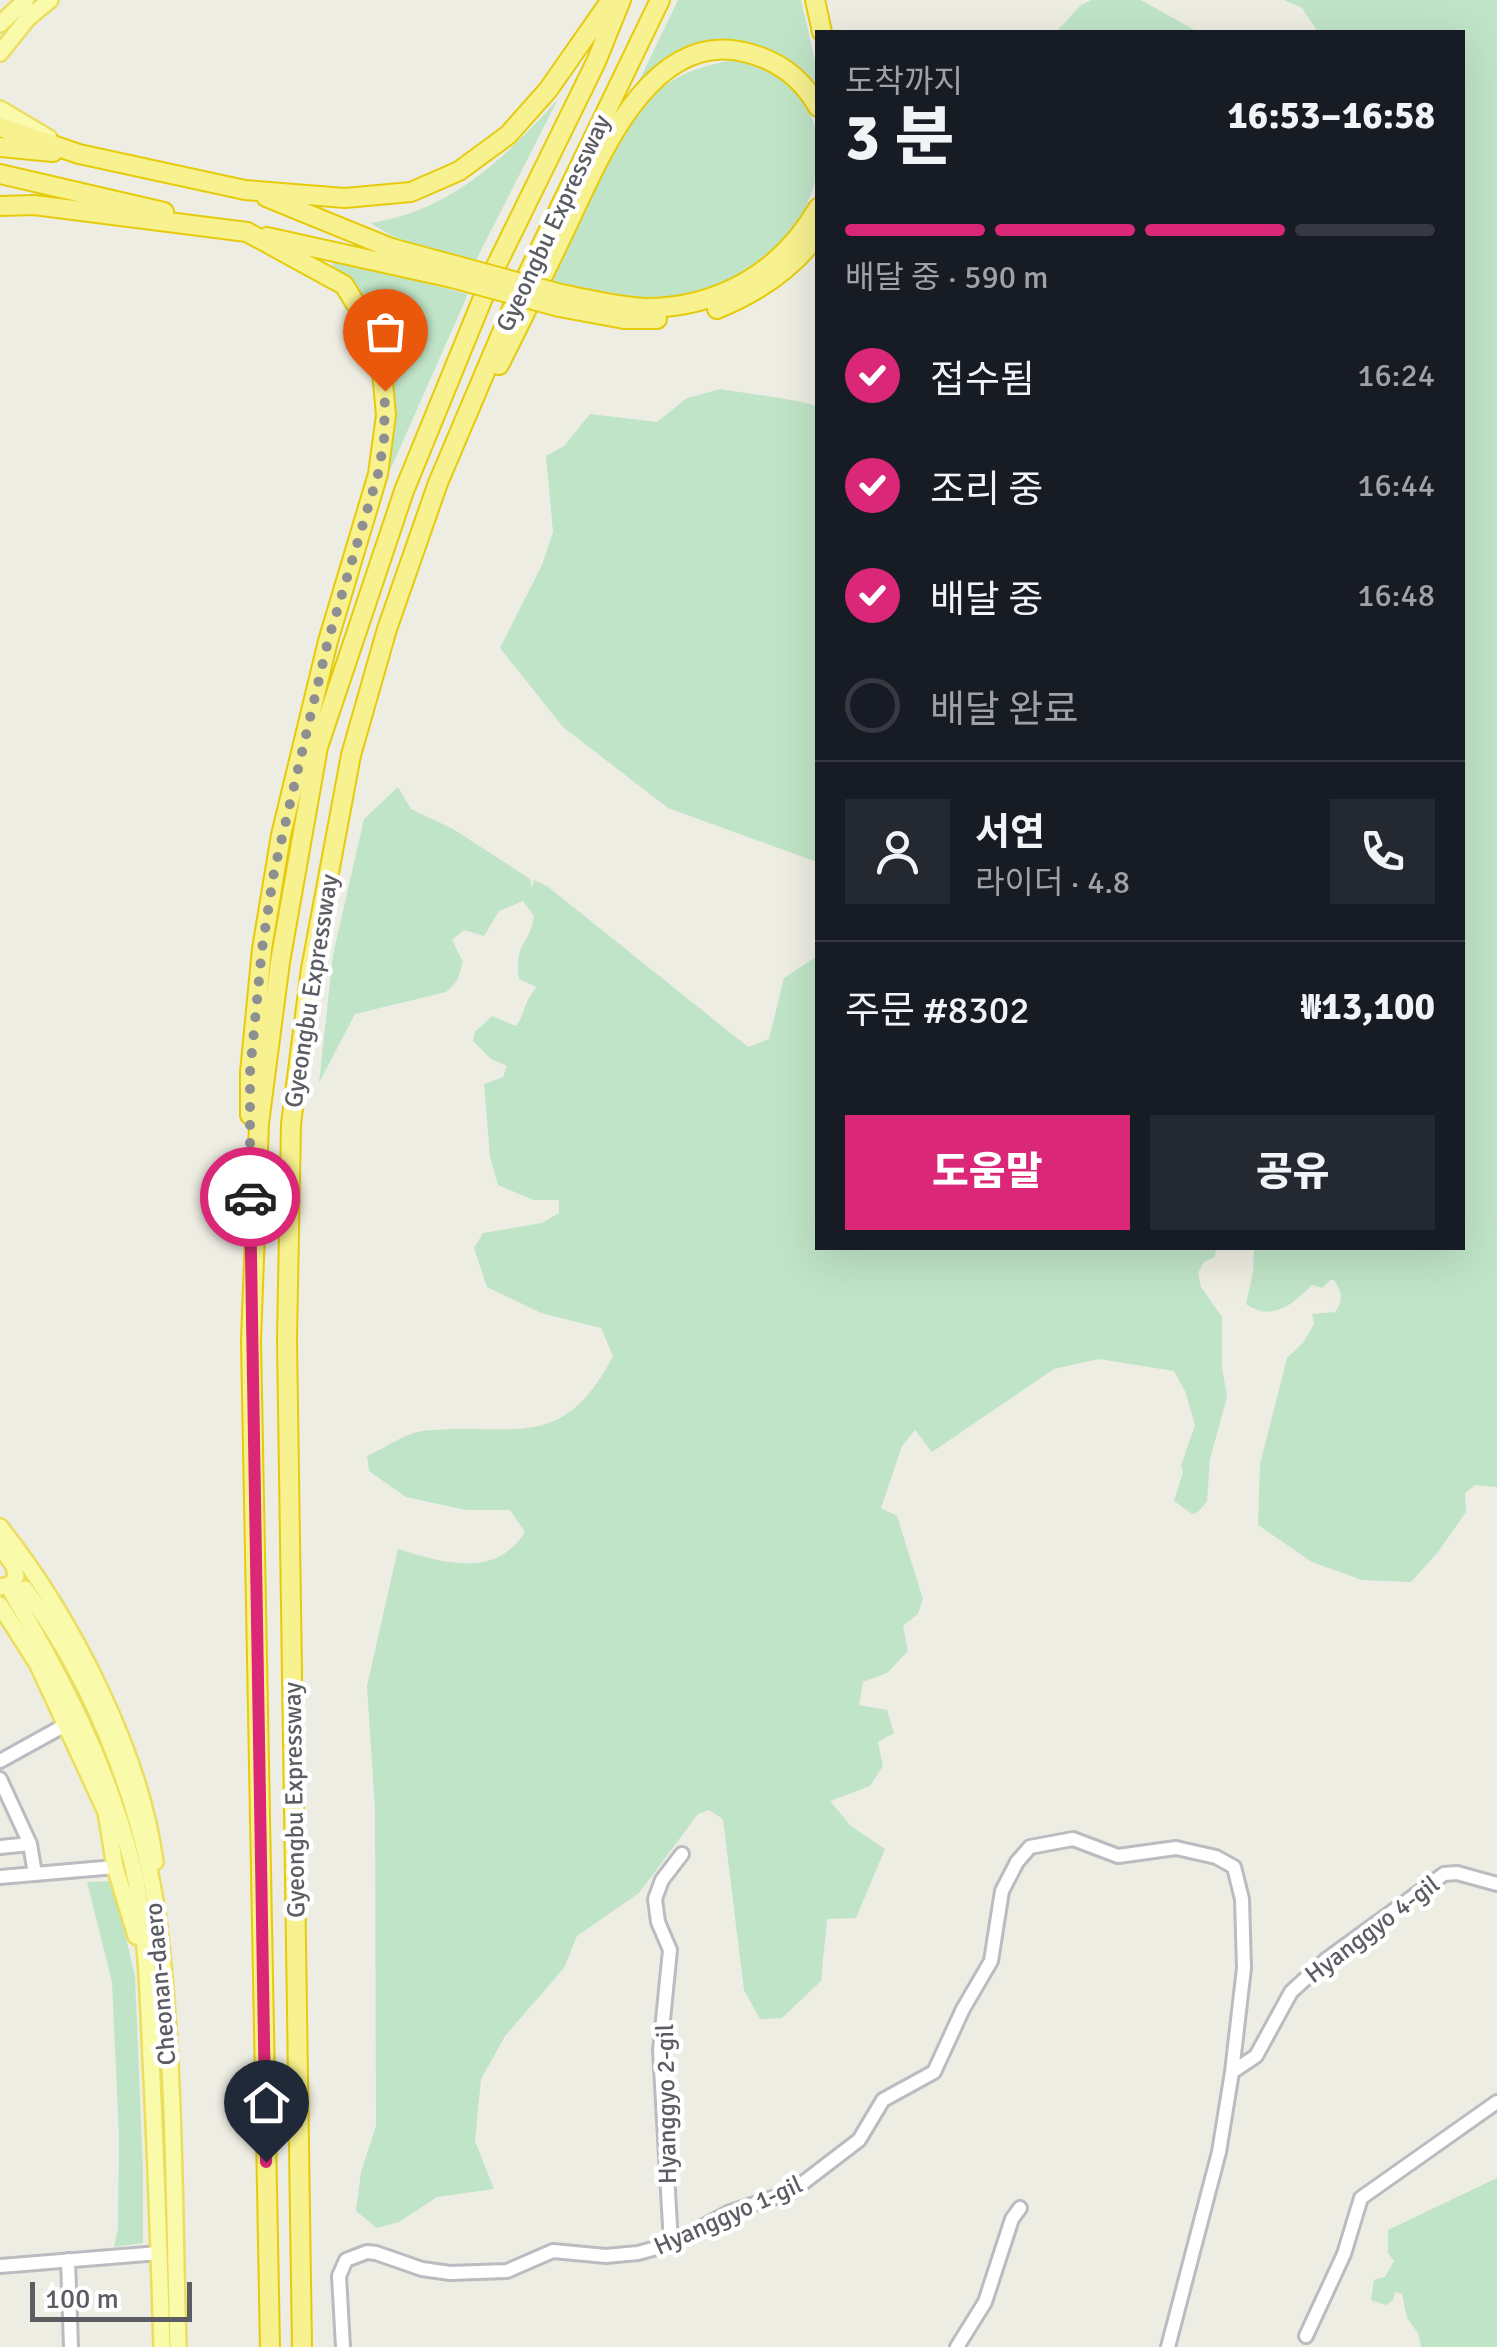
<!DOCTYPE html>
<html lang="ko">
<meta charset="utf-8">
<style>
:root{--surface:#171b24;--page:#242831;--text:#f1f3f6;--muted:#9ea1a6;--line:#363941;--accent:#db2777}
body{margin:0;font-family:Signika,"Noto Sans KR",sans-serif;background:var(--page);color:var(--text);height:100vh;display:flex;flex-direction:column;font-size:38px;white-space:nowrap}
*{box-sizing:border-box;margin:0}
p{font-size:32px;color:var(--muted)}
.icon{flex:none;width:55px;height:55px;fill:none;stroke:currentColor;stroke-width:2;stroke-linecap:round;stroke-linejoin:round}
.map{position:relative;flex:1;overflow:hidden}
.sheet{position:absolute;left:815px;top:30px;width:650px;height:1220px;display:flex;flex-direction:column;background:var(--surface);border-radius:0px;box-shadow:0 10px 40px #0002}
.sheet>*{flex:none}
.scale{position:absolute;left:30px;bottom:25px;width:162px;box-sizing:border-box;padding-left:10px;border:5px solid #5b5d63;border-top:0;font-size:28px;line-height:35px;white-space:nowrap;color:#5b5d63;-webkit-text-stroke:8px #fff;paint-order:stroke}
.pin{position:absolute;display:grid;place-items:center;width:85px;height:85px;color:#fff;margin:-102px -42px;border-radius:50% 50% 50% 0;rotate:-45deg;box-shadow:0 0 10px #0007}
.pin .icon{rotate:45deg}
.courier{position:absolute;display:grid;place-items:center;width:100px;height:100px;margin:-50px;border:8px solid #db2777;border-radius:50%;background:#fff;color:#222;box-shadow:0 2px 12px #0007}
.overview em{font-style:normal;font-weight:800}
.overview div{display:flex;flex-direction:column-reverse}
.overview{display:flex;align-items:center;justify-content:space-between;height:170px;padding:0 30px}
h1{font-size:65px;font-weight:800;line-height:75px}
.bar{display:grid;grid-template-columns:repeat(4,1fr);gap:15px 10px;align-content:center;height:120px;padding:0 30px}
.bar i{height:12px;border-radius:8px;background:var(--line)}
.bar .active{background:var(--accent)}
.bar p{grid-column:span 4}
.line{display:flex;align-items:center;gap:25px;padding:0 30px;border-top:2px solid var(--line)}
.line div{flex:1}
.round{display:grid;place-items:center;flex:none;width:105px;height:105px;border-radius:0px;background:var(--page)}
ol{padding:0 30px;list-style:none}
li{display:flex;align-items:center;gap:30px;height:110px}
li p{margin-inline-start:auto}
li .icon{padding:10px;border-radius:50%;background:var(--accent);color:#fff;stroke-width:4}
li:last-child{color:var(--muted)}
li i{width:55px;height:55px;border:5px solid var(--line);border-radius:50%}
.button{display:flex;gap:20px;margin-top:auto;padding:20px 30px}
.button a{flex:1;height:115px;border-radius:0px;background:var(--accent);color:#fff;font-size:40px;font-weight:800;line-height:115px;text-align:center}
.button a+a{background:var(--page);color:var(--text)}
.map>svg:first-child{display:block}
</style>
<div class="map">
<svg width="1497" height="2347" viewBox="0 0 1497 2347">
<rect width="100%" height="100%" fill="#edede3"/>
<path fill="#c0e4c7" d="M678,0H801L817,69V91L791,62L763,49L667,61L639,81Z
M1091,0H1141L1198,32H1056L1081,5Z
M1284,0H1497V1487L1475,1485L1465,1493L1466,1512L1438,1552L1411,1582L1362,1580L1312,1562L1258,1525L1260,1464L1287,1358L1303,1343L1314,1324L1312,1314L1335,1312C1344,1299 1342,1293 1334,1280H1330L1322,1288L1312,1285C1292,1305 1272,1322 1246,1304L1253,1272L1254,1250L1258,1248H1462V32H1318L1302,8Z
M732,60C759,63 781,73 798,95C844,154 807,227 754,267C746,273 738,282 729,285C716,291 699,295 685,298C642,307 589,291 547,282L622,130C659,85 674,72 732,60Z
M558,99L473,266L425,255L370,223C451,211 506,157 558,99Z
M337,261L468,294L380,493C392,446 403,370 378,325C367,304 336,282 332,263Z
M721,389C740,393 807,400 817,407V862L668,808L563,727L500,648L542,565L553,532L546,456L564,446L590,414L657,422L687,398Z
M398,787L411,809L453,829L530,879L532,888L534,880L547,886L748,1047L769,1039L784,978L817,956L818,1248H1216L1215,1257L1204,1262L1198,1273L1201,1287L1222,1317V1368L1227,1397L1210,1459L1207,1501L1198,1512L1192,1514L1174,1501L1183,1472L1181,1466L1195,1425L1185,1391L1174,1371L1099,1359L1054,1369L932,1452L915,1430L902,1446L881,1508L897,1516L923,1599L918,1614L903,1626L908,1651L887,1673L863,1682L859,1705L887,1710L894,1733L878,1742L883,1766L870,1786L830,1801L851,1826L885,1849L856,1918L827,1919L821,1981L782,2018L760,2019L744,1990L723,1819L709,1810L698,1814L639,1893L577,1936L564,1968L505,2036L481,2079L475,2141L494,2189L437,2197L399,2222L377,2228L356,2211L361,2172L376,2126L375,1810L367,1686L398,1549C443,1563 496,1579 525,1532L510,1510H466L406,1497L369,1471L367,1456C384,1449 405,1433 423,1431C513,1421 561,1456 613,1356L601,1328L541,1313L487,1287L474,1248L483,1233L542,1223L559,1213V1200H533L498,1185L490,1157L484,1084L503,1077L507,1066L491,1059L473,1041L475,1032L492,1016L516,1026C527,1011 522,1004 537,987L519,979C514,940 529,949 534,916L523,901L499,911L484,936L464,930L452,940L463,962L457,981L446,992L355,1014L319,1083L333,955L364,819Z
M113,1881L135,1977L143,2170V2243L114,2247L118,2229L119,2137L112,1982L87,1882Z
M1497,2178V2347H1421L1418,2333L1407,2318L1402,2294L1395,2292L1393,2300L1386,2305L1371,2300L1374,2280L1385,2277L1394,2261L1388,2253V2230Z"/>
<g fill="none" stroke-linecap="round" stroke-linejoin="round">
<defs>
<path id="minor" d="M0,1761L67,1724
M0,1779L30,1844L35,1874
M0,1847L30,1844
M0,1877L115,1867
M1232,2072L1256,2056L1291,1992L1327,1959L1444,1874L1457,1873L1497,1884
M671,2244L660,2050L670,1950L658,1922L655,1899L662,1880L682,1854
M68,2260L71,2347
M0,2266L159,2253
M1306,2336L1344,2254L1361,2198L1497,2102
M343,2347L339,2276L346,2260L367,2252L376,2253L422,2269L450,2273L507,2271L553,2251L606,2256L638,2253L671,2244L730,2212L791,2192L859,2140L883,2100L934,2072L963,2009L991,1961L1002,1891L1017,1862L1030,1847L1073,1839L1118,1856L1176,1848L1216,1857L1234,1867L1242,1899L1244,1968L1232,2072L1219,2152L1168,2347
M957,2347L985,2302L1012,2219L1020,2208"/>
<path id="major" d="M0,24L26,0
M0,53L28,18L50,0
M0,109L49,138
M0,1527C70,1615 140,1750 155,1862
M0,1546L14,1566L16,1576L12,1584L0,1587
M25,1589C99,1689 149,1822 161,1946C175,2079 174,2214 178,2347
M12,1593C63,1679 107,1765 132,1863C147,1926 148,1993 151,2059C156,2155 159,2251 162,2347
M0,1605L38,1665L106,1812L115,1867L136,1936"/>
<path id="highway" d="M815,0L822,32
M0,127L79,154L245,190L345,198L411,192L459,171L508,135L548,90L611,0
M0,147L53,152
M0,174L164,212
M266,197L391,248L458,266
M0,206L34,205L247,232L344,285L362,314L381,361L386,415L378,474L328,641L281,835L262,949L250,1072V1115
M267,237L452,278
M561,294C588,299 617,307 645,308C718,308 782,272 818,208
M559,307L624,319H657
M717,309C756,293 793,269 818,234
M499,365C522,320 544,274 566,228C598,161 650,26 748,53C779,61 802,78 818,107
M270,2347L251,1341L259,1123L280,962L318,747L404,491L496,266L596,62L621,0
M302,2347L287,1339L291,1124L311,969L351,755L387,629L438,483L519,292L660,0"/>
</defs>
<use href="#minor" stroke="#bbbbc1" stroke-width="18"/>
<use href="#major" stroke="#ebde5f" stroke-width="20"/>
<use href="#highway" stroke="#e6cb0b" stroke-width="22"/>
<use href="#minor" stroke="#fff" stroke-width="12"/>
<use href="#major" stroke="#f9fbaa" stroke-width="15"/>
<use href="#highway" stroke="#f8f18f" stroke-width="18"/>
<defs>
<path id="highway-bridge" d="M458,266L561,294
M452,278L559,307"/>
</defs>
<use href="#highway-bridge" stroke="#e6cb0b" stroke-width="22" stroke-linecap="butt"/>
<use href="#highway-bridge" stroke="#f8f18f" stroke-width="18"/>
</g>
<g fill="none" stroke-linecap="round" stroke-linejoin="round">
<path stroke="#8e8f90" stroke-width="10" stroke-dasharray="0 18" d="M250,1197V1072L262,949L274,872L328,641L378,474L384,441L385,391"/>
<path stroke="#db2777" stroke-width="12" d="M250,1197L266,2162"/>
</g>
<g text-anchor="middle" dominant-baseline="central" stroke-width="9" stroke-linejoin="round" paint-order="stroke">
<g font-size="25" fill="#5b5d63" stroke="#fff">
<text transform="translate(553 223) rotate(-65)">Gyeongbu Expressway</text>
<text transform="translate(311 991) rotate(-81)">Gyeongbu Expressway</text>
<text transform="translate(294 1800) rotate(-91)">Gyeongbu Expressway</text>
<text transform="translate(1372 1929) rotate(-37)">Hyanggyo 4-gil</text>
<text transform="translate(160 1984) rotate(-95)">Cheonan-daero</text>
<text transform="translate(666 2104) rotate(-91)">Hyanggyo 2-gil</text>
<text transform="translate(728 2215) rotate(-24)">Hyanggyo 1-gil</text>
</g>
</g>
</svg>
<div class="scale">100 m</div>
<div class="pin" style="left:385px;top:391px;background:#ea580c"><svg class="icon" aria-label="bag" viewBox="0 0 24 24"><path d="M5 8h14l-1 12H6zM9 8a3 3 0 0 1 6 0"/></svg></div>
<div class="pin" style="left:266px;top:2162px;background:#1f2937"><svg class="icon" aria-label="home" viewBox="0 0 24 24"><path d="M3 11l9-7 9 7M6 9v11h12V9"/></svg></div>
<div class="courier" style="left:250px;top:1197px"><svg class="icon" aria-label="car" viewBox="0 0 24 24"><path d="M5 17H2v-5l4-1 3-4h7l3 4 3 1v5h-3M9 17h6M6 11h13"/><circle cx="7" cy="17" r="2"/><circle cx="17" cy="17" r="2"/></svg></div>
<section class="sheet">
<div class="overview"><div><h1>3 분</h1><p>도착까지</p></div><em>16:53–16:58</em></div>
<div class="bar"><i class="active"></i><i class="active"></i><i class="active"></i><i></i><p>배달 중 · 590 m</p></div>
<ol>
<li><svg class="icon" aria-label="check" viewBox="0 0 24 24"><path d="M5 12l5 5 9-10"/></svg>접수됨<p>16:24</p></li>
<li><svg class="icon" aria-label="check" viewBox="0 0 24 24"><path d="M5 12l5 5 9-10"/></svg>조리 중<p>16:44</p></li>
<li><svg class="icon" aria-label="check" viewBox="0 0 24 24"><path d="M5 12l5 5 9-10"/></svg>배달 중<p>16:48</p></li>
<li><i></i>배달 완료</li>
</ol>
<div class="line" style="height:180px"><a class="round"><svg class="icon" aria-label="person" viewBox="0 0 24 24"><circle cx="12" cy="8" r="4"/><path d="M4 21q1-7 8-7t8 7"/></svg></a><div><b>서연</b><p>라이더 · 4.8</p></div><a class="round"><svg class="icon" aria-label="phone" viewBox="0 0 24 24"><path d="M5 4h4l2 5-3 2q2 4 5 5l2-3 5 2v4C11 20 4 13 5 4z"/></svg></a></div>
<div class="line" style="height:130px"><div>주문 #8302</div><b>₩13,100</b></div>
<div class="button"><a>도움말</a><a>공유</a></div>
</section>
</div>
